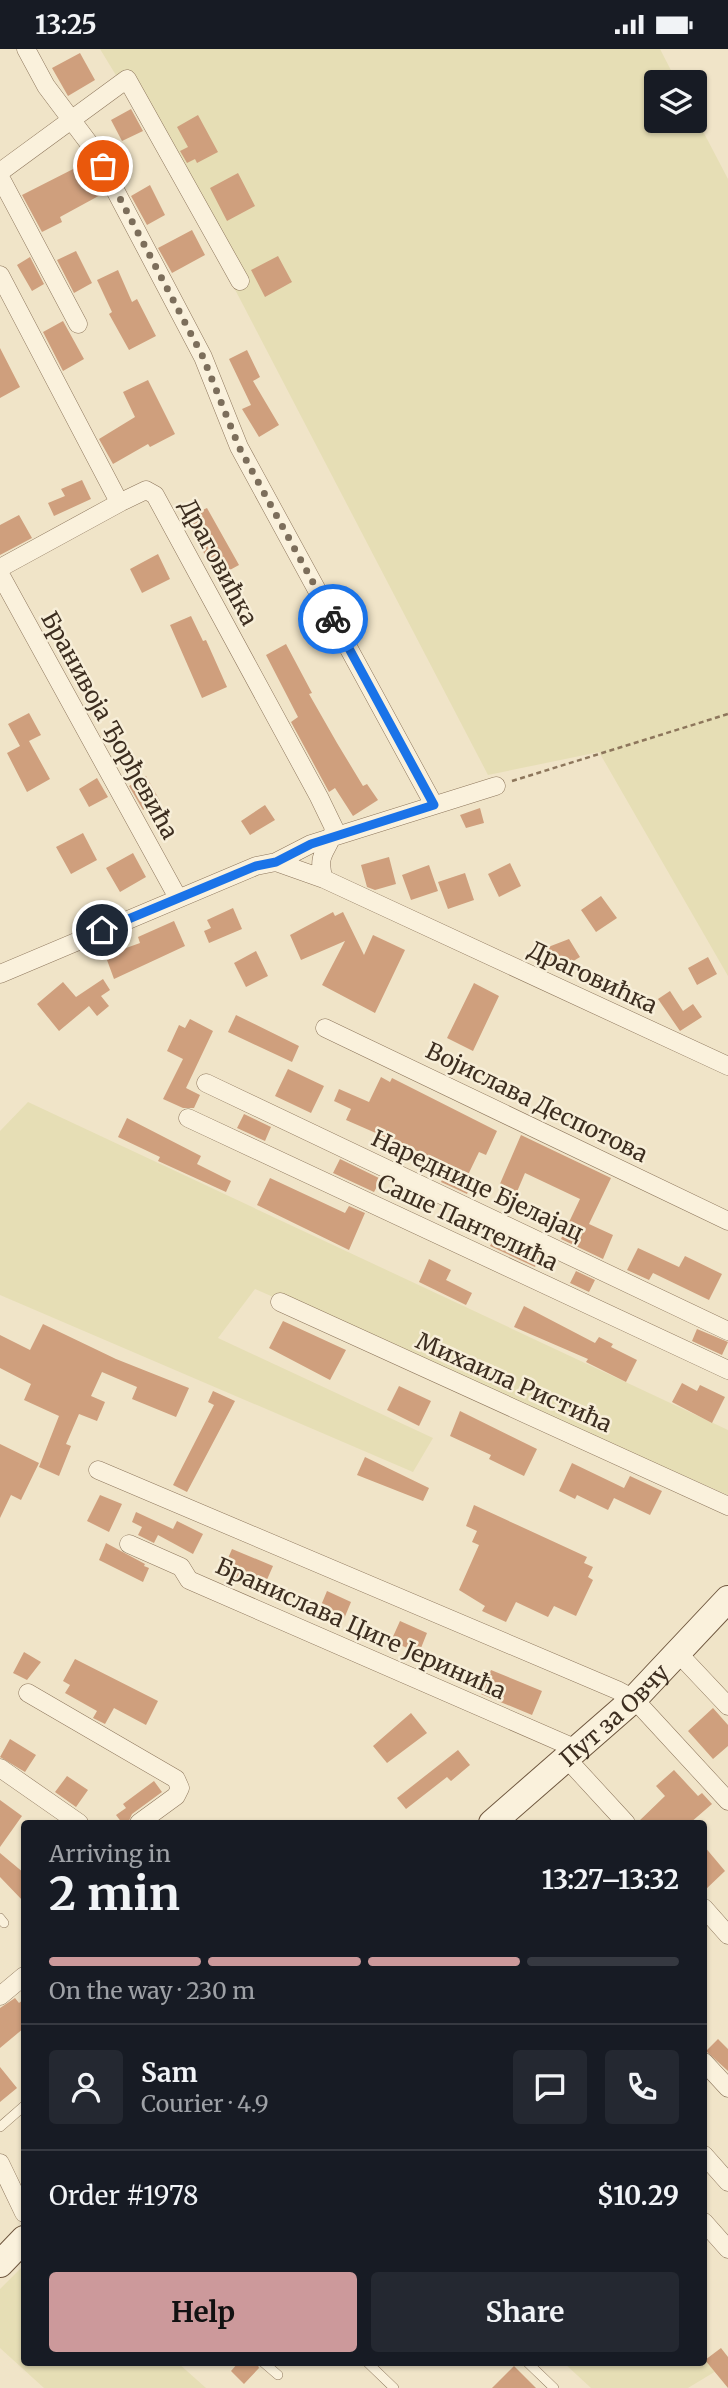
<!DOCTYPE html>
<meta charset="utf-8">
<style>
:root{--surface:#171b24;--page:#242831;--text:#f1f3f6;--muted:#9ea1a6;--line:#363941;--accent:#cc999b}
body{margin:0;font-family:Merriweather,serif;background:var(--page);color:var(--text);height:100vh;display:flex;flex-direction:column;font-size:26px;white-space:nowrap}
*{box-sizing:border-box;margin:0}
p{font-size:23px;color:var(--muted)}
.icon{flex:none;width:38px;height:38px;fill:none;stroke:currentColor;stroke-width:2;stroke-linecap:round;stroke-linejoin:round}
.map{position:relative;flex:1;overflow:hidden}
.details{position:absolute;left:21px;top:1771px;width:686px;height:546px;display:flex;flex-direction:column;background:var(--surface);border-radius:7px;box-shadow:0 2px 5px #0004}
.details>*{flex:none}
.fabs{position:absolute;left:644px;top:21px;display:grid;gap:14px}
.fabs a{display:grid;place-items:center;width:63px;height:63px;border-radius:7px;background:var(--surface);box-shadow:0 2px 5px #0004;font-size:35px}
.pin{position:absolute;display:grid;place-items:center;width:60px;height:60px;color:#fff;margin:-30px;border:4px solid #fff;border-radius:50%;box-shadow:0 2px 7px #0007}
.courier{position:absolute;display:grid;place-items:center;width:70px;height:70px;margin:-35px;border:5px solid #1a73e8;border-radius:50%;background:#fff;color:#222;box-shadow:0 2px 9px #0007}
.head em{font-style:normal;font-weight:700}
.head div{display:flex;flex-direction:column-reverse}
.head{display:flex;align-items:center;justify-content:space-between;height:119px;padding:0 28px}
h1{font-size:46px;font-weight:700;line-height:52px}
.bar{display:grid;grid-template-columns:repeat(4,1fr);gap:10px 7px;align-content:center;height:84px;padding:0 28px}
.bar i{height:9px;border-radius:5px;background:var(--line)}
.bar .active{background:var(--accent)}
.bar p{grid-column:span 4}
.line{display:flex;align-items:center;gap:18px;padding:0 28px;border-top:2px solid var(--line)}
.line div{flex:1}
.round{display:grid;place-items:center;flex:none;width:74px;height:74px;border-radius:7px;background:var(--page)}
.action{display:flex;gap:14px;margin-top:auto;padding:14px 28px}
.action a{flex:1;height:80px;border-radius:7px;background:var(--accent);color:#111;font-size:28px;font-weight:700;line-height:80px;text-align:center}
.action a+a{background:var(--page);color:var(--text)}
.status{display:flex;justify-content:space-between;align-items:center;height:49px;padding:0 35px;background:var(--surface);direction:ltr}
.status svg{height:19px;fill:currentColor}
.map>svg:first-child{display:block}
</style>
<div class="status"><b>13:25</b><svg viewBox="0 0 49 12"><path d="M0 12V9h3v3zM5 12V6h3v6zM10 12V3h3v9zM15 12V0h3v12zM26 1h20v11H26zM47 4h2v5h-2z"/></svg></div>
<div class="map">
<svg width="728" height="2339" viewBox="0 0 728 2339">
<rect width="100%" height="100%" fill="#f0e4c8"/>
<path fill="#e6deb5" d="M100,0H660L677,33H656V72H695V67L728,130V927L599,703L488,726L167,110Z
M28,1053L728,1381V1446L255,1240L218,1289L433,1389L413,1423L0,1246V1082Z
M24,2216V2314H178L206,2339H44L0,2299V2240Z
M704,2309L716,2322L688,2339H591L564,2314H704Z"/>
<path fill="#cf9f7d" d="M80,4L95,31L68,47L52,19Z
M131,60L143,82L122,92L111,71Z
M198,66L218,103L197,114L195,110L187,114L180,102L188,98L177,78Z
M87,113L104,144L60,168L62,173L42,183L22,146Z
M238,124L255,157L227,172L210,139Z
M150,136L165,166L147,176L131,147Z
M192,181L205,206L172,224L158,199Z
M76,202L92,234L74,244L57,211Z
M278,207L292,233L265,248L251,221Z
M30,208L44,235L32,242L17,216Z
M118,221L132,253L137,250L156,287L129,301L109,265L112,263L97,231Z
M63,272L84,310L63,322L43,283Z
M0,299L20,338L0,349Z
M247,301L260,328L253,332L279,376L259,388L242,360L251,356L229,310Z
M148,331L175,385L150,398L148,395L113,415L99,390L135,368L123,343Z
M82,431L91,450L54,467L48,454L65,447L61,440Z
M207,459L239,516L217,528L185,469Z
M19,466L32,489L0,506V476Z
M158,505L170,530L142,544L130,520Z
M191,567L203,592L206,591L227,638L202,649L170,576Z
M286,595L312,644L309,645L337,694L363,737L367,735L378,751L353,767L335,739L329,743L291,673L298,668L266,606Z
M29,664L41,686L29,692L50,730L27,743L7,704L20,697L8,675Z
M146,727L160,752L143,761L129,737Z
M97,729L108,748L89,758L79,740Z
M265,756L275,771L250,786L241,772Z
M480,759L484,774L466,779L460,766Z
M83,784L97,811L71,825L56,798Z
M133,804L146,828L120,843L106,819Z
M389,808L396,835L375,841L367,838L361,816Z
M510,814L521,837L499,848L488,825Z
M429,816L438,842L411,851L402,826Z
M465,824L474,851L448,860L438,833Z
M601,847L617,869L596,883L581,861Z
M233,859L242,880L209,894L204,882L211,879L207,871Z
M333,863L335,867L343,863L364,906L373,886L405,901L375,964L322,936L345,892L301,911L290,886Z
M174,872L185,897L114,930L107,911L117,907L115,903L140,894L138,888Z
M569,890L580,908L557,922L543,900Z
M256,902L268,927L246,938L234,914Z
M708,908L717,925L697,936L688,919Z
M103,930L110,941L101,947L109,957L97,967L89,957L59,982L37,955L63,933L76,948Z
M474,934L499,947L473,1002L447,989Z
M670,942L683,962L693,955L702,968L680,982L658,950Z
M236,966L299,997L292,1013L228,983Z
M190,970L213,982L186,1039L200,1046L194,1059H183L163,1050L183,1010L167,1002L179,976L185,979Z
M288,1020L324,1037L311,1064L275,1047Z
M381,1028L390,1033L392,1029L497,1082L486,1106L479,1103L466,1130L473,1133L467,1145L441,1133L449,1116L346,1071L351,1060L334,1052L339,1040L369,1053Z
M244,1065L271,1078L265,1092L237,1079Z
M127,1069L201,1107L197,1115L231,1132L226,1143L158,1112L160,1108L118,1088Z
M521,1086L611,1129L589,1175L613,1186L603,1210L561,1190L580,1150L525,1124L516,1145L499,1137Z
M340,1110L381,1130L374,1143L333,1124Z
M270,1129L345,1164L349,1157L365,1164L349,1201L257,1156Z
M496,1185L541,1206L535,1218L490,1197Z
M638,1199L679,1218L685,1207L722,1225L709,1251L653,1224L649,1231L627,1221Z
M429,1210L451,1221L446,1231L472,1244L466,1256L419,1233Z
M576,1222L595,1231L589,1243L570,1234Z
M524,1257L595,1294L599,1288L613,1295L611,1298L637,1311L626,1333L586,1313L588,1310L514,1278Z
M283,1272L346,1301L330,1331L269,1299Z
M43,1275L116,1310L189,1339L176,1368L132,1350L137,1338L102,1323L91,1347L105,1353L97,1372L79,1365L66,1395L71,1397L59,1427L39,1418L59,1367L24,1351L31,1335L0,1319V1286L30,1301Z
M697,1280L728,1293L722,1306L692,1292Z
M682,1334L697,1342L700,1336L725,1348L712,1374L672,1353Z
M399,1337L431,1352L419,1377L387,1361Z
M213,1342L235,1352L187,1443L173,1436L214,1356L208,1353Z
M460,1362L537,1400L524,1427L489,1410L491,1406L450,1387Z
M0,1395L39,1414L21,1451L11,1446L0,1469Z
M365,1408L429,1439L423,1452L357,1426Z
M572,1414L624,1439L630,1427L662,1442L650,1466L614,1449L608,1461L577,1446L575,1450L559,1442Z
M100,1446L122,1455L109,1483L87,1472Z
M474,1456L587,1508L584,1514L593,1518L588,1528L593,1531L576,1567L554,1557L548,1568L516,1553L506,1573L482,1562L485,1557L459,1541L479,1496L472,1493L477,1482L466,1477Z
M136,1463L173,1480L177,1472L203,1485L193,1505L158,1486L154,1494L138,1486L142,1478L132,1473Z
M106,1494L145,1515L144,1517L149,1519L143,1533L99,1511Z
M232,1500L273,1517L262,1542L235,1531L237,1526L223,1521Z
M327,1542L351,1553L341,1577L317,1566Z
M400,1572L427,1584L419,1604L391,1592Z
M24,1603L41,1613L27,1631L13,1624Z
M75,1610L158,1652L146,1676L114,1659L105,1675L93,1669L97,1662L65,1644L70,1636L63,1632Z
M491,1621L542,1642L532,1666L481,1645Z
M713,1659L728,1676V1697L713,1710L688,1682Z
M411,1664L427,1684L387,1714L373,1697Z
M10,1690L36,1706L25,1723L0,1708Z
M458,1701L470,1716L451,1732L447,1728L406,1760L397,1749Z
M674,1721L698,1747L702,1744L712,1755L690,1774H637L665,1747L656,1737Z
M67,1727L88,1741L76,1758L55,1743Z
M154,1732L162,1743L132,1765L128,1774H122L116,1766L126,1759L123,1755Z
M0,1751L22,1767L0,1798Z
M704,1797L725,1822L704,1842Z
M0,1804L24,1824V1853L0,1828Z
M15,1949L19,1954L24,1950V1979L0,1999V1959Z
M718,1990L728,2000V2022L706,2002Z
M0,2018L17,2039L0,2053Z
M721,2299L728,2308V2339L705,2311Z
M238,2314H257L259,2319L244,2335L231,2322Z
M514,2317L536,2339H492Z"/>
<g fill="none" stroke-linecap="round" stroke-linejoin="round">
<defs>
<path id="lane" d="M0,1869L4,1874
M0,2078L24,2057
M264,2314L278,2326
M368,2314L394,2339
M528,2314L554,2339"/>
<path id="street" d="M26,0L46,37L94,101L203,308L239,398L434,756
M0,123L127,30L240,232
M0,128L78,275
M0,226L118,451L121,453L146,441L155,446L319,748L334,779C330,802 315,803 324,830
M0,519L121,453
M0,525L178,849
M276,813L324,830L728,1017
M0,925L256,817L276,813L311,795L496,737
M325,979L728,1172
M206,1034L728,1282
M188,1069L728,1321
M280,1253L728,1457
M98,1421L617,1641L634,1650L728,1752
M129,1495L181,1518L189,1531L579,1701
M678,1604L728,1657
M28,1644L176,1730L180,1739L176,1747L139,1774
M568,1711L626,1774
M0,1719L79,1774
M704,1859L728,1886
M0,1947L24,1927
M704,2013L728,2039
M704,2106L728,2133
M0,2114L24,2164
M704,2173L728,2200"/>
<g id="secondary">
<path id="s1" d="M492,1774L634,1650L728,1550"/>
<path d="M0,2215L24,2190"/>
</g>
</defs>
<use href="#lane" stroke="#8d765c" stroke-width="10"/>
<use href="#street" stroke="#8d765c" stroke-width="19"/>
<use href="#secondary" stroke="#6f573f" stroke-width="28"/>
<path stroke="#8d765c" stroke-width="2.5" stroke-dasharray="5 3.5" stroke-linecap="butt" d="M512,732L728,665"/>
<use href="#lane" stroke="#faf1dc" stroke-width="9"/>
<use href="#street" stroke="#faf1dc" stroke-width="18"/>
<use href="#secondary" stroke="#faf1dc" stroke-width="26"/>
</g>
<g fill="none" stroke-linecap="round" stroke-linejoin="round">
<path stroke="#7c6e5b" stroke-width="7" stroke-dasharray="0 12.6" d="M103,117L203,308L239,398L333,570"/>
<path stroke="#1a73e8" stroke-width="9" d="M102,881L256,817L276,813L311,795L434,756L333,570"/>
</g>
<g text-anchor="middle" dominant-baseline="central" stroke-width="5" stroke-linejoin="round" paint-order="stroke">
<g font-size="23" fill="#3d2e20" stroke="#f7eed8">
<text transform="translate(219 513) rotate(62)">Драговићка</text>
<text transform="translate(110 676) rotate(61)">Бранивоја Ђорђевића</text>
<text transform="translate(593 928) rotate(25)">Драговићка</text>
<text transform="translate(537 1053) rotate(26)">Војислава Деспотова</text>
<text transform="translate(478 1136) rotate(25)">Нареднице Бјелајац</text>
<text transform="translate(468 1173) rotate(25)">Саше Пантелића</text>
<text transform="translate(514 1333) rotate(24)">Михаила Ристића</text>
<text transform="translate(361 1579) rotate(24)">Бранислава Циге Јеринића</text>
<text stroke="none"><textPath href="#s1" startOffset="163">Пут за Овчу</textPath></text>
</g>
</g>
</svg>
<div class="fabs">
<a><svg class="icon" aria-label="layers" viewBox="0 0 24 24"><path d="M12 4l9 5-9 5-9-5zM3 14l9 5 9-5"/></svg></a>
</div>
<div class="pin" style="left:103px;top:117px;background:#ea580c"><svg class="icon" aria-label="bag" viewBox="0 0 24 24"><path d="M5 8h14l-1 12H6zM9 8a3 3 0 0 1 6 0"/></svg></div>
<div class="pin" style="left:102px;top:881px;background:#1f2937"><svg class="icon" aria-label="home" viewBox="0 0 24 24"><path d="M3 11l9-7 9 7M6 9v11h12V9"/></svg></div>
<div class="courier" style="left:333px;top:570px"><svg class="icon" aria-label="bike" viewBox="0 0 24 24"><circle cx="6" cy="16" r="4"/><circle cx="18" cy="16" r="4"/><path d="M6 16l4-8h5l3 8M10 8l3 8H6M13 5h3"/></svg></div>
<section class="details">
<div class="head"><div><h1>2 min</h1><p>Arriving in</p></div><em>13:27–13:32</em></div>
<div class="bar"><i class="active"></i><i class="active"></i><i class="active"></i><i></i><p>On the way · 230 m</p></div>
<div class="line" style="height:126px"><a class="round"><svg class="icon" aria-label="person" viewBox="0 0 24 24"><circle cx="12" cy="8" r="4"/><path d="M4 21q1-7 8-7t8 7"/></svg></a><div><b>Sam</b><p>Courier · 4.9</p></div><a class="round"><svg class="icon" aria-label="chat" viewBox="0 0 24 24"><path d="M4 5h16v11H9l-5 4z"/></svg></a><a class="round"><svg class="icon" aria-label="phone" viewBox="0 0 24 24"><path d="M5 4h4l2 5-3 2q2 4 5 5l2-3 5 2v4C11 20 4 13 5 4z"/></svg></a></div>
<div class="line" style="height:91px"><div>Order #1978</div><b>$10.29</b></div>
<div class="action"><a>Help</a><a>Share</a></div>
</section>
</div>
